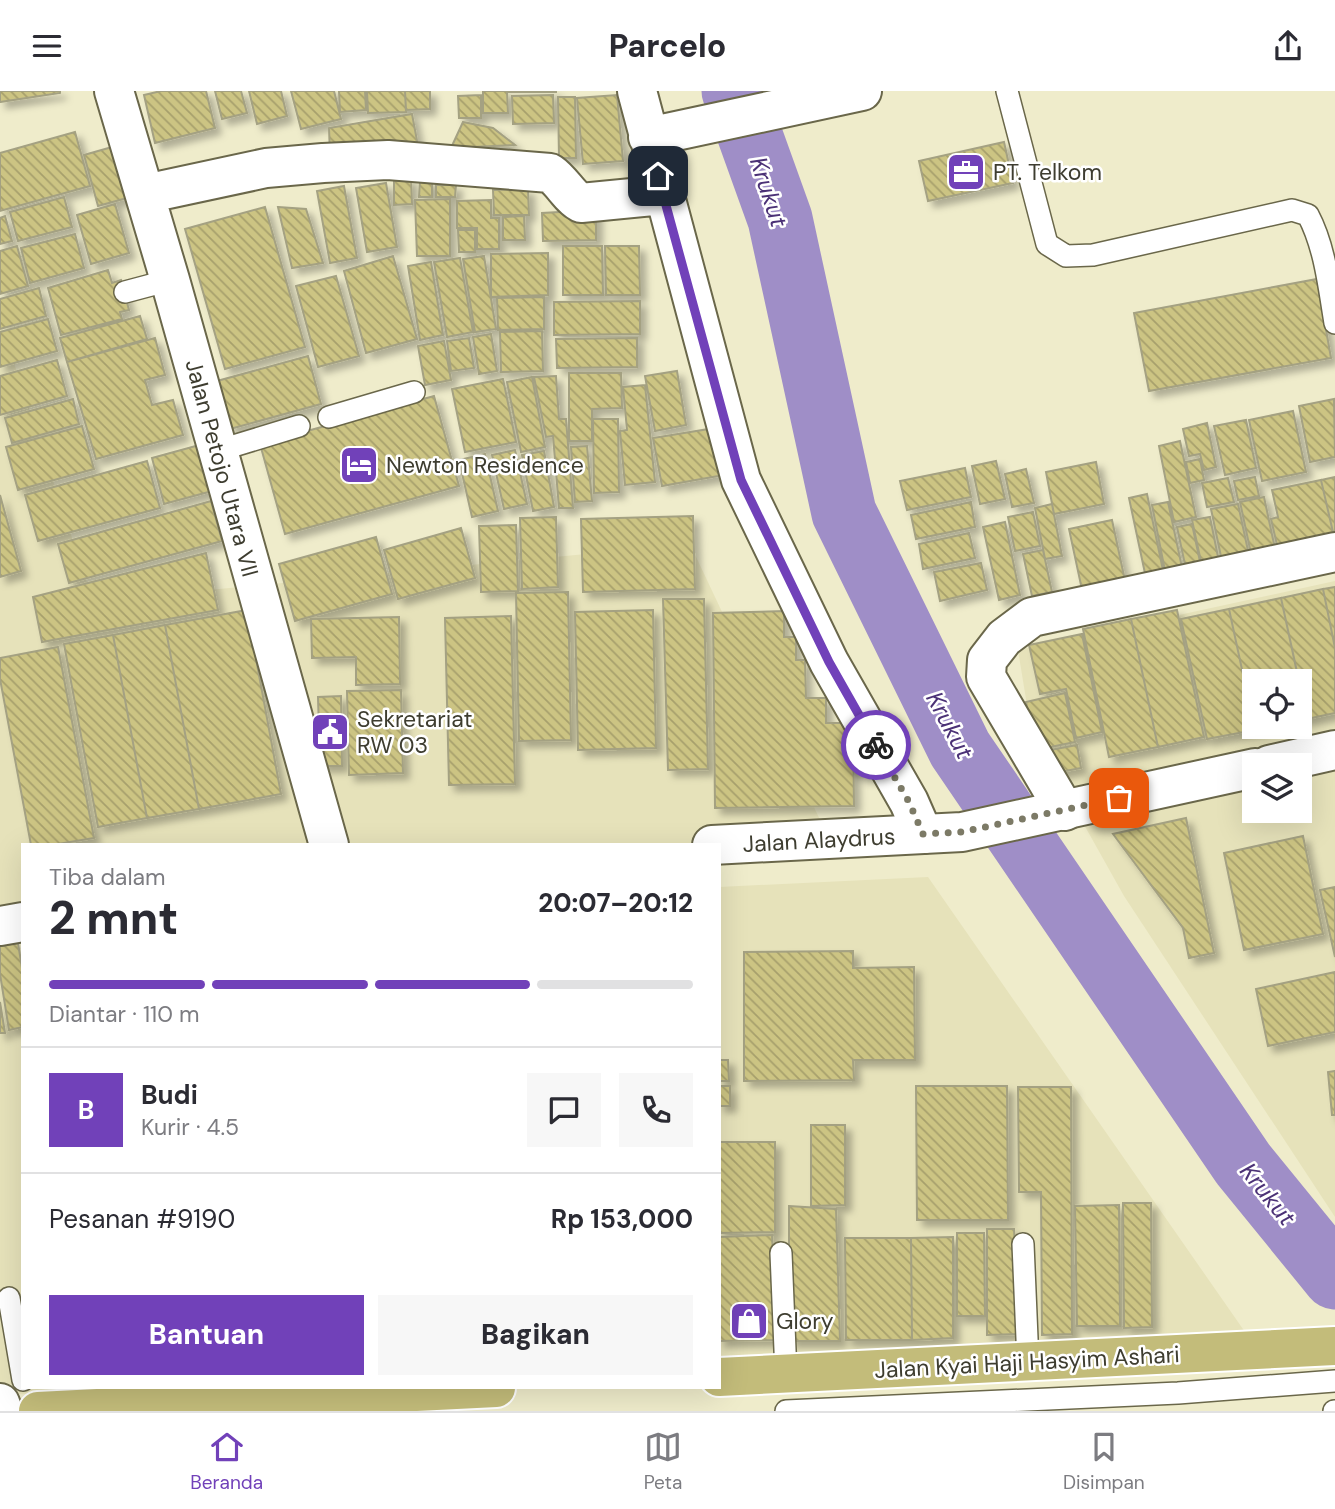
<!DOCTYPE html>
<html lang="id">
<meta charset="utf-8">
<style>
:root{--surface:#fff;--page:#f7f7f7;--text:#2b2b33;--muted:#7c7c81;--line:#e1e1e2;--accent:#7141b9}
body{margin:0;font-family:"DM Sans",sans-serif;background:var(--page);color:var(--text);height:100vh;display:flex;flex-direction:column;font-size:26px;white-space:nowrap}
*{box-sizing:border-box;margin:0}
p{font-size:23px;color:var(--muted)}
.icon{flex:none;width:38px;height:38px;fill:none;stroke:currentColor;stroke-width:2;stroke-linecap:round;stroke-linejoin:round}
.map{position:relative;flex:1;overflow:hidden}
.sheet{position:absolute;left:21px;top:752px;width:700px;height:546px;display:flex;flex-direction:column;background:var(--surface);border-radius:0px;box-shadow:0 7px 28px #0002}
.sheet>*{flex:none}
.controls{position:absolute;left:1242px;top:578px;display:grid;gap:14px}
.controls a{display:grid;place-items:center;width:70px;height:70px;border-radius:0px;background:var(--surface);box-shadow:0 7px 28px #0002;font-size:35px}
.pin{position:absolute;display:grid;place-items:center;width:60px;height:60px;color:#fff;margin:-30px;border-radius:14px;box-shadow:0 4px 10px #0006}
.courier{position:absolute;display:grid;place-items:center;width:70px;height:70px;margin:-35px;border:5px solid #7141b9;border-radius:50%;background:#fff;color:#222;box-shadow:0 2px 9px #0007}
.head em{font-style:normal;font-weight:800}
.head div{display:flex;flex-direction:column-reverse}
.head{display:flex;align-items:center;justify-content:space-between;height:119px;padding:0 28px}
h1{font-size:46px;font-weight:800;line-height:52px}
.bar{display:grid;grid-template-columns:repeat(4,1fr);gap:10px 7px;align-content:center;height:84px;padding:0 28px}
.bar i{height:9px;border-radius:5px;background:var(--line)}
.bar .current{background:var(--accent)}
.bar p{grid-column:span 4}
.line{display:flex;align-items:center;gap:18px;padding:0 28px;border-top:2px solid var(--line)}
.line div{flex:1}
.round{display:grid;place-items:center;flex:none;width:74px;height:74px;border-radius:0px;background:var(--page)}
.primary-button{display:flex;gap:14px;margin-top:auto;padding:14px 28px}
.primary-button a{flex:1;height:80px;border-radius:0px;background:var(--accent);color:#fff;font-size:28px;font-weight:800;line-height:80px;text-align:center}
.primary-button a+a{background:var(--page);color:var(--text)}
header{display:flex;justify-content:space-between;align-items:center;height:91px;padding:0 28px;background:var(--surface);font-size:32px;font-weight:800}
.tabs{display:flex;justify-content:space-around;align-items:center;height:98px;border-top:2px solid var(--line);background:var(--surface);font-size:19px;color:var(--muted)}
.tabs a{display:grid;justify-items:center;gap:4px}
.tabs .current{color:var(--accent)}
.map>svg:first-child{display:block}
</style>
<header><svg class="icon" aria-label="menu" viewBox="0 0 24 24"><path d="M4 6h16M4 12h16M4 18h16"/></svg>Parcelo<svg class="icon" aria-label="share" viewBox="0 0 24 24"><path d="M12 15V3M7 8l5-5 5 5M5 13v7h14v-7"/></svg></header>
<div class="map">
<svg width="1335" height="1320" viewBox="0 0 1335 1320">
<defs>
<pattern id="building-back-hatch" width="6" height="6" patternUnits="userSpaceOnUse" patternTransform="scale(1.75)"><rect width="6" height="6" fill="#ccc483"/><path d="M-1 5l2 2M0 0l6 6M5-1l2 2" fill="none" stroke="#a7a06c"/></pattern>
<filter id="shadow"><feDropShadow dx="6" dy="6" stdDeviation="3.5" flood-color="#0004"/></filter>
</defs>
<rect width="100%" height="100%" fill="#efeccb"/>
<path fill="#e6e2ba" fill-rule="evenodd" d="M0,230L93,510L690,453L829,748L719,754H23V834L0,836Z
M1335,490V1126L1124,805L1031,639L1018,559ZM1255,590H1300V635H1255ZM1255,674H1300V719H1255Z
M928,786L1252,1251L719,1273V796Z
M23,863V1297H165L0,1304V866Z"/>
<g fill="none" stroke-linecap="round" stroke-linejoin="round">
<path stroke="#9f8ec7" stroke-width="65" d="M734,0L780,128L844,422L960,658L1243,1073L1335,1186"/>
</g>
<path fill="url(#building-back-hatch)" stroke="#a4a182" stroke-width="2" filter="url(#shadow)" d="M0,0H60V2L0,11Z
M161,0H206L215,37L155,52L144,4Z
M215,0H241L247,22L222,28Z
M249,0H281L287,25L257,33Z
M291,0H334L341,28L301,38Z
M339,0H365L366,19L340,21Z
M367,0H405L406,21L368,22Z
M405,0H430V18L406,19Z
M483,0H507L508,22H483Z
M508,0H556V1H508Z
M481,4V27H459L458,5Z
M553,4L554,32L513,33L512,5Z
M617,4L623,70L583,73L577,7Z
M558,6H575L576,67H559Z
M412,23L418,55L330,64L329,37Z
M463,31L493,37L515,54L451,57Z
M75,41L90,95L0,120V62Z
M1004,51L1013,92L928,110L919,70Z
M112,56L127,107L98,115L84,64Z
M394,87H411L412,113L394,114Z
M420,89H432V106H419Z
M386,92L397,156L367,161L356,97Z
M436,94H456L455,106H436Z
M344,95L357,167L330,172L317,100Z
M528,98L529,124H494L493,99Z
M64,106L72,136L18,150L10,121Z
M450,108V165H417L415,109Z
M491,109V127H499V158H477V137H457V110Z
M115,113L129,162L91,173L77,124Z
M265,116L305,256L225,278L185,138Z
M278,116L306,118L323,172L292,177Z
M596,119V149L543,150L542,122Z
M5,125L12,150L0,153V127Z
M524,125L525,149H503V126Z
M458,139H475V161H459Z
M75,143L84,177L30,192L21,157Z
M17,155L28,195L0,203V160Z
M563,155H602L603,204H563Z
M605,155H639L640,204H606Z
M548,162V204L491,206V163Z
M393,165L417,248L366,262L344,180Z
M484,165L496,238L475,241L463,168Z
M460,167L473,241L447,246L434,171Z
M431,171L443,244L420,249L408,175Z
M108,179L112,192L121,189L129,219L120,221L122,228L61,244L48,197Z
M336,185L359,265L318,276L296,195Z
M1317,188L1331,267L1149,300L1134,222Z
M39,197L46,225L0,238V208Z
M544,206V238L498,239L497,207Z
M640,210V243L554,244V211Z
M140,225L147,248L67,271L60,247Z
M48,228L57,260L0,276V241Z
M542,240L543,280L501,281L500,241Z
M491,243L497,280L479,283L473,246Z
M155,247L165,284L145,289L152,314L173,309L183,344L96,368L67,271Z
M469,247L474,277L451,280L447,250Z
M637,247V276L557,277L556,248Z
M444,250L451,289L425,294L418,255Z
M308,265L321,313L230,338L217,290Z
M57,269L67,305L0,324V285Z
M677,280L686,334L655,340L645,285Z
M569,282H621L622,317L592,318V350H569Z
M556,285L559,328H566L573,417H559L553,345L546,346L534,286Z
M532,286L545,356L521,361L507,291Z
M503,288L516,351L465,361L452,298Z
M645,294L655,391L625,394L620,340L627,339L623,296Z
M434,305L459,395L285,443L260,353Z
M73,308L79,333L12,352L5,327Z
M1334,308L1335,366L1310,371L1299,315Z
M1293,320L1306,381L1262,390L1249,329Z
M593,328H618L619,401L594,402Z
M1246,329L1256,377L1225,384L1214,335Z
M1207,332L1216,376L1204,379L1200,363L1189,365L1183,338Z
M82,335L94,378L18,399L6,356Z
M715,337L724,384L662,395L653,347Z
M1180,350L1196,426L1174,431L1159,355Z
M203,353L216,399L164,413L152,367Z
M587,355L592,410L575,411L571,356Z
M515,359L527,413L504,418L492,364Z
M544,360L554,416L533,420L522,364Z
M485,363L498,420L472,426L459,369Z
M1200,368L1204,389L1190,392L1186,371Z
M147,370L160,417L38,450L25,404Z
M996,370L1005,408L980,413L972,375Z
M1096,371L1104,413L1054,423L1046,381Z
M965,377L971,406L907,419L900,390Z
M1026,378L1034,412L1012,416L1005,383Z
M1255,386L1259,405L1238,409L1234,390Z
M1335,386V450L1321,389Z
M1228,387L1234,411L1207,416L1202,392Z
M1321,389L1335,450L1280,467L1271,428L1278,426L1272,399Z
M1147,403L1164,484L1146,487L1129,407Z
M0,404L21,480L0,486Z
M1264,406L1277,467L1253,472L1240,411Z
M211,410L222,450L69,492L58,453Z
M971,411L975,436L916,448L911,424Z
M1168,411L1183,481L1166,485L1152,414Z
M1052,413L1062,465L1045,468L1035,417Z
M1238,413L1250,469L1223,475L1211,418Z
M1033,421L1040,455L1015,460L1008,426Z
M693,425L695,498L583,501L581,428Z
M556,426L558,496L522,498L520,427Z
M1210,426L1220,476L1203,480L1192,429Z
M1112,429L1127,499L1084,508L1069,438Z
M1005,431L1020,504L999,509L983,436Z
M1192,433L1202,480L1187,483L1177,436Z
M516,434L518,500L481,501L479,435Z
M461,437L475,487L398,508L384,459Z
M969,442L975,467L923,478L919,453Z
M376,446L392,503L295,530L279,473Z
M1043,459L1052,501L1032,505L1023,463Z
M206,462L218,519L42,551L33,506Z
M981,472L987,499L940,510L934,481Z
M1335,496V557L1323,498Z
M1323,498L1335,557V622L1307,628L1281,507Z
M568,501L571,649L519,650L516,502Z
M1281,507L1299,590H1255V635H1272L1255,639L1229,518Z
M663,508H704L708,678L668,679Z
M1229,518L1255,639L1207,648L1181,528Z
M247,519L281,703L199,718L165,534Z
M653,519L656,657L578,659L575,521Z
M1177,519L1204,646L1158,656L1131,528Z
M784,520V546H796V569H805L806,607H826V632H853L854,715L715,717L713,522Z
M511,525L515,693L449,694L445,527Z
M399,526L400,593L356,594V566L312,567L311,528Z
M1131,528L1158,656L1109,666L1083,538Z
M165,534L199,718L147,727L113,544Z
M1082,543L1102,641L1076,647L1066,598L1040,603L1029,554Z
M113,544L147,727L98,736L64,553Z
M58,556L94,747L52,754H31L0,588V567Z
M1300,597L1307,628L1300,629Z
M401,599L403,682L349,684L347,600Z
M1065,602L1075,651L1036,659L1026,611Z
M341,605L342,675H320L318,606Z
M1077,654L1081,677L1050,683L1045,660Z
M1186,727L1214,862L1189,867L1183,837L1113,743Z
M1303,745L1323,843L1244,859L1224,762Z
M1335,796V866L1320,799Z
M18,852L23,883V936L9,939L0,883V855Z
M853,860V877L914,876L915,969H853L854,989L744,990V861Z
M1335,881V941L1268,955L1256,898Z
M0,911L5,942H0Z
M719,969H728L729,990H719Z
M1335,980V1024H1332L1328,981Z
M719,995H730V1015H719Z
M916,995H1007L1008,1129H917Z
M1018,996H1071L1072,1243L1042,1244L1041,1101H1019Z
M811,1034H845V1114L811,1115Z
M719,1051H775V1141L719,1142Z
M1123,1112H1151L1152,1236L1124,1237Z
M1119,1114L1120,1235H1077L1075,1115Z
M789,1115L836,1118L840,1250H789Z
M987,1138H1014L1019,1243L987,1244Z
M957,1142H984L985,1225H957Z
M772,1144L777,1249L719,1250V1146Z
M953,1146V1247L912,1249L911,1147Z
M845,1147H911L912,1249H846Z"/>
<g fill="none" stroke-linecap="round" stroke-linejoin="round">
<defs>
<path id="service" d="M1007,0L1047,153L1066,165L1093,164L1292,119L1308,124C1325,156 1329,196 1335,232
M125,201L170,189
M329,326L414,301
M217,360L299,335
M1023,1153L1028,1271
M781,1162L786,1283
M9,1207L23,1289
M786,1320L1178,1302L1335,1290
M1334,1320H1335"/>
<path id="minor" d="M114,0L170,189L329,754
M637,0L741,389L829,571L909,711L923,743
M648,46L862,0
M145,103L266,77L323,72L388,69L550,82C563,91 569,106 581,112L663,104
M1065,720L986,586L987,569L1004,547L1032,526L1335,461"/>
<path id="tertiary" d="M1269,674L1335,659
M712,754L962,741L1255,677
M0,835L23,831
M0,1312L3,1320"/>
<path id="primary" d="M719,1286L1335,1255
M38,1320L496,1297"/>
</defs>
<use href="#service" stroke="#6a674a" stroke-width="24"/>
<use href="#minor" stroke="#6a674a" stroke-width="42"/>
<use href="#tertiary" stroke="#6a674a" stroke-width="42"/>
<use href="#primary" stroke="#fff" stroke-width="42"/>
<use href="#service" stroke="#fff" stroke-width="21"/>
<use href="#minor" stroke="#fff" stroke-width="38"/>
<use href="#tertiary" stroke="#fff" stroke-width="38"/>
<use href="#primary" stroke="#c3bc7a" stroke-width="38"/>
</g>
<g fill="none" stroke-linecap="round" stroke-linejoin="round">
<path stroke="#7c7a66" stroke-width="7" stroke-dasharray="0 12.6" d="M876,654L909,711L923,743L962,741L1119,707"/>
<path stroke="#7141b9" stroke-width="9" d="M658,85L741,389L829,571L876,654"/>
</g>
<defs>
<symbol id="office-square" viewBox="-11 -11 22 22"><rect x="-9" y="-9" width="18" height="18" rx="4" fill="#7141b9" stroke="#fff"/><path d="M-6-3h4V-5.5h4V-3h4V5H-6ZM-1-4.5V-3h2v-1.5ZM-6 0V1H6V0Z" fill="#fff"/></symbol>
<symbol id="hotel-square" viewBox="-11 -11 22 22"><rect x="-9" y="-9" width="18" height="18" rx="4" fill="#7141b9" stroke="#fff"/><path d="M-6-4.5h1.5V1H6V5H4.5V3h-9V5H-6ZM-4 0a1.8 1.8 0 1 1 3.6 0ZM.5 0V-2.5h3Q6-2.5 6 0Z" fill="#fff"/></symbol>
<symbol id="civic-square" viewBox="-11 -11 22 22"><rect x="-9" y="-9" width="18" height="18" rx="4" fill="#7141b9" stroke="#fff"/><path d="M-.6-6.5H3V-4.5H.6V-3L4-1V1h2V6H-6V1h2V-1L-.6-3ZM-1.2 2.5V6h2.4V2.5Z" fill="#fff"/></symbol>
<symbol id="shop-square" viewBox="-11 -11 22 22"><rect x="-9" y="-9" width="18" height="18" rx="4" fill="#7141b9" stroke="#fff"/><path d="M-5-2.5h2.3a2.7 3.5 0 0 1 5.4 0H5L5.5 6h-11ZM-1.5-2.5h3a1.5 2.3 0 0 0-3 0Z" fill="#fff"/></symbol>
</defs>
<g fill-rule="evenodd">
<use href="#office-square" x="944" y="59" width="44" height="44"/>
<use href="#hotel-square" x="337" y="352" width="44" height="44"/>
<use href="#civic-square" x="308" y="619" width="44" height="44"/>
<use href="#shop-square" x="727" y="1208" width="44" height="44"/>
</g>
<g text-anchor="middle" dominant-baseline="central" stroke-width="5" stroke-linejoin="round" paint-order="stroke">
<g font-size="23" fill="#3e3d30" stroke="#fff" text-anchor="start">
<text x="993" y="81">PT. Telkom</text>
<text x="386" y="374">Newton Residence</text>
<text x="357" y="628">Sekretariat<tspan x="357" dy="26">RW 03</tspan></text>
<text x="776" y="1230">Glory</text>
</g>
<g font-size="23" fill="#3e3d30" stroke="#fff">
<text transform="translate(222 377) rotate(75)">Jalan Petojo Utara VII</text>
<text transform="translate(819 749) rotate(-3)">Jalan Alaydrus</text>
<text transform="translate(1027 1271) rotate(-3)">Jalan Kyai Haji Hasyim Ashari</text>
</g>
<g font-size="24" font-style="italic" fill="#4b3176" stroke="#fff">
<text transform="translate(769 101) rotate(72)">Krukut</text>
<text transform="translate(950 634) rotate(62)">Krukut</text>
<text transform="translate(1268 1103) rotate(51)">Krukut</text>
</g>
</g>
</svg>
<div class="controls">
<a><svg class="icon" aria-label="locate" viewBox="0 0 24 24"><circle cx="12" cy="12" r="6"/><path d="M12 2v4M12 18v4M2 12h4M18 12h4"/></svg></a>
<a><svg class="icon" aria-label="layers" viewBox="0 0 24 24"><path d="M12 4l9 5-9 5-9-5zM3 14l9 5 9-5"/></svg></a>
</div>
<div class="pin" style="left:1119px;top:707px;background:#ea580c"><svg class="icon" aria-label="bag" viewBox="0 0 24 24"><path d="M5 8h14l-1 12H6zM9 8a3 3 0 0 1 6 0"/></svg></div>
<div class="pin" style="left:658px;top:85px;background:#1f2937"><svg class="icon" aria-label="home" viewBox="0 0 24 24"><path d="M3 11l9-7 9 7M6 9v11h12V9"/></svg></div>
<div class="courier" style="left:876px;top:654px"><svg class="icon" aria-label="bike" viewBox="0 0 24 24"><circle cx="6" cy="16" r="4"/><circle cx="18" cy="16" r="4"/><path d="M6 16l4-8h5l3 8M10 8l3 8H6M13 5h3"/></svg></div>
<section class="sheet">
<div class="head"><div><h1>2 mnt</h1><p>Tiba dalam</p></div><em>20:07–20:12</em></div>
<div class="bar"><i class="current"></i><i class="current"></i><i class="current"></i><i></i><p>Diantar · 110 m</p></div>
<div class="line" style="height:126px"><b class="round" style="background:var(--accent);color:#fff">B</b><div><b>Budi</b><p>Kurir · 4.5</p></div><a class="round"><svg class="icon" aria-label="chat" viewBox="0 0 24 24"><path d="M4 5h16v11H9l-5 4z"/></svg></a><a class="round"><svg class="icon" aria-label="phone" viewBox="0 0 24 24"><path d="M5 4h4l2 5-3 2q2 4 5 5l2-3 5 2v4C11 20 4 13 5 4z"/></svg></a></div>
<div class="line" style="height:91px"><div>Pesanan #9190</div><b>Rp 153,000</b></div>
<div class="primary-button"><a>Bantuan</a><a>Bagikan</a></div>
</section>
</div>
<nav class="tabs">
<a class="current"><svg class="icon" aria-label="home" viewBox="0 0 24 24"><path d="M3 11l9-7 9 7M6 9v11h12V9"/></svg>Beranda</a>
<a><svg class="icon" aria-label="map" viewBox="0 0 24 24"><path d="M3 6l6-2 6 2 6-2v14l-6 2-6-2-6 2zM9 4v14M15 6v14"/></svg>Peta</a>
<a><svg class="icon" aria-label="saved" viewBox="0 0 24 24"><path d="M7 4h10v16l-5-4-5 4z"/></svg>Disimpan</a>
</nav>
